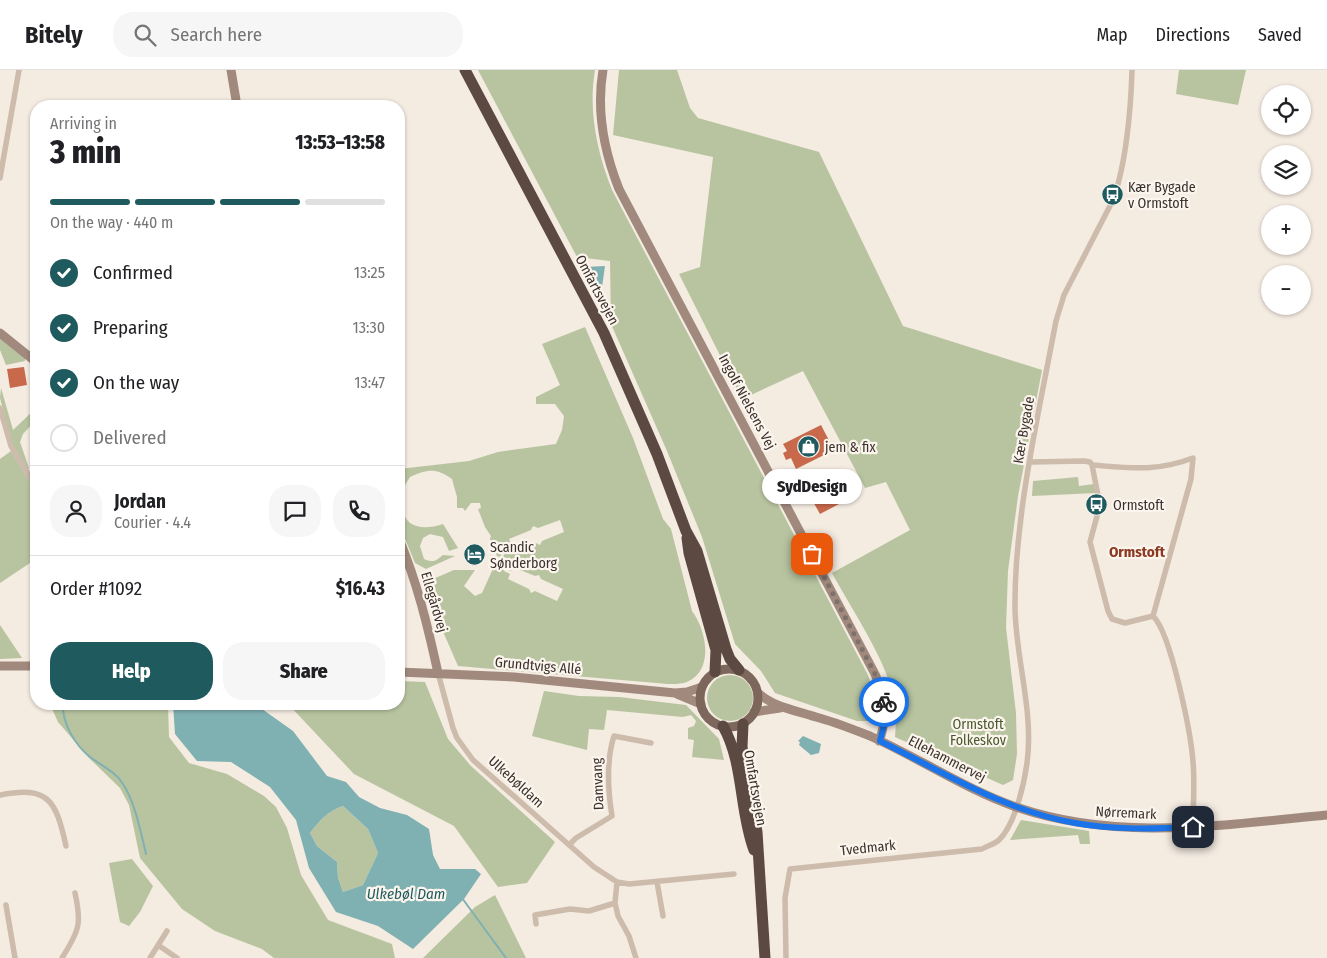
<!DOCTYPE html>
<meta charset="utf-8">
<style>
:root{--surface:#fff;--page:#f6f6f6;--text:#202124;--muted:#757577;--line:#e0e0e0;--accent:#1f5a5e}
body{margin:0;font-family:"Fira Sans Condensed",sans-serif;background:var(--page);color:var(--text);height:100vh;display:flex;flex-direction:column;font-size:19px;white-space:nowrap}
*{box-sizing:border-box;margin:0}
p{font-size:16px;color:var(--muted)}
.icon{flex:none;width:28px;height:28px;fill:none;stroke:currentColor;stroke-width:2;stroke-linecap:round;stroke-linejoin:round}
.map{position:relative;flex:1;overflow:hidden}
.panel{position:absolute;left:30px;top:30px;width:375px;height:610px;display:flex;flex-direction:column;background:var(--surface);border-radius:20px;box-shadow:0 1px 4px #0004}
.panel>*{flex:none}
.buttons{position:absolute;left:1261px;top:15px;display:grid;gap:10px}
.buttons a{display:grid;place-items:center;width:50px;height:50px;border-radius:50%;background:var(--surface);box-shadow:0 1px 4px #0004;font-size:25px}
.pin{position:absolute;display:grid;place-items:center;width:42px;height:42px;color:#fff;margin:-21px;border-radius:10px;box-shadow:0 2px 8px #0006}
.courier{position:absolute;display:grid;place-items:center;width:50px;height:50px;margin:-25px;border:4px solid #1a73e8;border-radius:50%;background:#fff;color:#222;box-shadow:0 1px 6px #0007}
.bubble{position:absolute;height:35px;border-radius:18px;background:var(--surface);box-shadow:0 1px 4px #0004;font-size:16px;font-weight:800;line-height:35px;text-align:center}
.head em{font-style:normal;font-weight:800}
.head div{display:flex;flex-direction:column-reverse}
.head{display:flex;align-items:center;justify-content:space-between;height:85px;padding:0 20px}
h1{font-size:32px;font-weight:800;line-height:38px}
.bar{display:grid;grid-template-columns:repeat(4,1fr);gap:8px 5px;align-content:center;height:60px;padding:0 20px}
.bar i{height:6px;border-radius:4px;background:var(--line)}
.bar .current{background:var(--accent)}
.bar p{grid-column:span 4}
.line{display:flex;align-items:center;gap:12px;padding:0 20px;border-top:1px solid var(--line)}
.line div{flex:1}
.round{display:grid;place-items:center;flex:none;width:52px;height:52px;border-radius:20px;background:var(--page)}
ol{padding:0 20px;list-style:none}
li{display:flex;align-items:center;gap:15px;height:55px}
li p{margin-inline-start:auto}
li .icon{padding:5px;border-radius:50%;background:var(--accent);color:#fff;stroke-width:4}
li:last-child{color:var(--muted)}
li i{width:28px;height:28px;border:2px solid var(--line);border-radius:50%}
.action{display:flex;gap:10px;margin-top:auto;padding:10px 20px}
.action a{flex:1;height:58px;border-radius:20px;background:var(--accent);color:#fff;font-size:20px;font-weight:800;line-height:58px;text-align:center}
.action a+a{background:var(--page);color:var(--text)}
header{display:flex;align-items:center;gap:30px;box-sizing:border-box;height:70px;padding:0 25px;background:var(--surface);border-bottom:1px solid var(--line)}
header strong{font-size:24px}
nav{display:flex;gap:28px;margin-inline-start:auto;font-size:18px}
.search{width:350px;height:45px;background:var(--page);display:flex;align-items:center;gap:12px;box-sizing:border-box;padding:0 18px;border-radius:20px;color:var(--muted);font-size:19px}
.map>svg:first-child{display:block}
</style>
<header>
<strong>Bitely</strong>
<div class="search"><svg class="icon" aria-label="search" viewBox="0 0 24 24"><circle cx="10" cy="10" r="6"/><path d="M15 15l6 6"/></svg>Search here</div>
<nav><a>Map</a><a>Directions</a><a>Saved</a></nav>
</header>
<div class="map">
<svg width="1327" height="888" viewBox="0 0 1327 888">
<rect width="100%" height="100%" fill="#f4ebe1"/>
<path fill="#b8c4a0" d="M478,0H595C588,41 597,82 612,120L868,605L876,629L873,651H857L775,623L761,601L735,574L702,467L667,381L611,254L610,191L577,187Z
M619,0H677L690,38L698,48L819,82L903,256L1042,300L1018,426L1008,501L1006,558L1016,643L1017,684L1013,710L1003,715L895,667C896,652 897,635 892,620C880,580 852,540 832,503L910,460L886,412L865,418L803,301L742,329L679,204L700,197L713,87L613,65Z
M1179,0H1246L1238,35L1176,24Z
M585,257L633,368L663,449L671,459L692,541C707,561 715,603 684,613C679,614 673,614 668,614L458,596L428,527L436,521L433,509L454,500H475L464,516L475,526L482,523L497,490L500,491L504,501L510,504L508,509L529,519L531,523L535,521L557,531L563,519L541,509L539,505L535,506L513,497L511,501L506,499L502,489L507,478L512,477L514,481L536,473L540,475L542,471L564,462L560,450L538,458L533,456L531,460L509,469L511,474L505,476L500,487L497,486L490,469L491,466L485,457L478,439L481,438L480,433H471L465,441L463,438H457V427L452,409C436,398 428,399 410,407C407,412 402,419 402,425C399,456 418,462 443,454L458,478L449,481L443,467L430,464L423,468L420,476L424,489C433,493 436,491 443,485L455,486L426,499L415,493L399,454V399L469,391L498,382L556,374L562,360L564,346L555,334H536V327L560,315L542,274Z
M0,267L25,286V291L6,295L0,280Z
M1,318L13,360L36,338V350L23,364L20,372L29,398L27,400L12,376L0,328Z
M11,381L36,422V489L0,513V389Z
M1078,407L1079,416L1094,414L1096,423L1032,426L1033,411Z
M0,555L22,588L0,589Z
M707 628a23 23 0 1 1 46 0a23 23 0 1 1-46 0Z
M399,611L425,612L448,669L471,696L555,772L527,813L498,817L454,756L354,704L288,634H399Z
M544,621L579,626L619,627L686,635L719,669L724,690L692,687L694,670L688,669V658L694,656L696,651L691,645L683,647L607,640L604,660L589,659L587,680L532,666Z
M50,634H168L169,667L189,693L227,704L264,726L276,737L287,758L301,805L328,850L392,874L395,888H274L262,879L215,861L182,839L140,788L129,735L120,718L89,688L58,652Z
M343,736L368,759L378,783L363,815L343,822L338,808L337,792L317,776L310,763C320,750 328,741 343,736Z
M1021,750L1089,761L1090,774H1080L1078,765L1010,770Z
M132,789L153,816L140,842L129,856L120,852L109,793Z
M495,825L526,888H423L475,837Z"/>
<path fill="#7fb0b2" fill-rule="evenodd" d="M605,196L601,224L585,197Z
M173,634H241L248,636L246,634H255L293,661L327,706L346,712L359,727L380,738L407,745L429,759L433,785L440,799H475L481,804L464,829L413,879L378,856L336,842L309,798L296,750L270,717L231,692L197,691L175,664ZM343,736L368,759L378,783L363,815L343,822L338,808L337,792L317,776L310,763C320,750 328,741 343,736Z
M803,666L821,674L819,683L811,685L799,675L800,672L798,671Z"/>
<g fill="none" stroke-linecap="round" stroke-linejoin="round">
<path stroke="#7fb0b2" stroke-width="2" d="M63,634C62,653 75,675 90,687C102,696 116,702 123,714C135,732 141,763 146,784
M462,828L506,888"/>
</g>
<path fill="#c8694b" d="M24,297L27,315L10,318L7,299Z
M821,355L834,380L796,399L791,388L786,390L783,383L787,381L783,374Z
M832,417L841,433L820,444L811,428Z"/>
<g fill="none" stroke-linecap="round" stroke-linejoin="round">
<path stroke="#cdbbac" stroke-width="5.5" d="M0,108L19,0
M0,338L11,376L36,417
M1031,392L1084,391L1090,392L1092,395L1100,435L1090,472L1108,541L1112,549L1125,553L1153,546C1171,563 1191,664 1193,692C1195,714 1193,736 1193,757
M1092,395C1130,398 1156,402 1193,388L1191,409L1153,546
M438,603L453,658L457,668L473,690L594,797L617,812L629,814L734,804
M0,725C49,715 56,731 66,776
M569,775L576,768L612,746C608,721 606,691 614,666L651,673
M617,812L615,833L618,846L629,866L636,888
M657,812L663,846
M6,835L15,888
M536,854L535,845L570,839L589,841L615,833
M158,875L177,888
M62,888C79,861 82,854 75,823
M150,888L167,861
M786,888L785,828L790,799L982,779C987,776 995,774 999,770C1015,754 1024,715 1027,693C1034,642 1016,590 1015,539C1014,447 1039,342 1056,251L1064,225L1112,132C1126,97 1131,38 1132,0"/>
<path stroke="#a18a7d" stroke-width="9" d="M231,0L237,36
M603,0C596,41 604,81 619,119L875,604C884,625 888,649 879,671
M0,263L36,292
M399,469C417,512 428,557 438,603
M0,596H36
M399,602L514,607L675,623L687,622L702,617
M758,623C775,638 795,640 816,647C835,652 852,659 870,666C919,688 965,719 1016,737C1118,772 1222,755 1327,745
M677,624L701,634
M754,642L780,638"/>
<path stroke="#7d675c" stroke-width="9" d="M700 628a29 29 0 1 1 58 0a29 29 0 1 1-58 0Z"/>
<path stroke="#5c4a42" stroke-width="11" d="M465,0L604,263L657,384L686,461L697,481L726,579L730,589L739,600
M687,468L689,483L716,580L715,602
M743,654L742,677L757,762L765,888
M723,656C744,693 739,740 754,780"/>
</g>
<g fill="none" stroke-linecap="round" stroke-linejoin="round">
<path stroke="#7c716b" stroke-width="5" stroke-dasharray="0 9" d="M812,484L875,604L884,632"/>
<path stroke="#1a73e8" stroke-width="6" d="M884,632V655L880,671C943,702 1005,741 1075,753C1114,760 1154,759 1193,757"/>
</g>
<defs>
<symbol id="bus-disc" viewBox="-11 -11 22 22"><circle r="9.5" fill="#1f5a5e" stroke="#fbf5ee"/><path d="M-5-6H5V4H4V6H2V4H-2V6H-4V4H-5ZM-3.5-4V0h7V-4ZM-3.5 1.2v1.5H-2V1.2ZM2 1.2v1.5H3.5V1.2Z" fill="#fff"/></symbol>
<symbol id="shop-disc" viewBox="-11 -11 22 22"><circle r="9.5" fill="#1f5a5e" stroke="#fbf5ee"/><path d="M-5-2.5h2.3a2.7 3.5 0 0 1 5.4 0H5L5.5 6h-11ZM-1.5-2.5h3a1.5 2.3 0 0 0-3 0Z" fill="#fff"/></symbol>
<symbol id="hotel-disc" viewBox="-11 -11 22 22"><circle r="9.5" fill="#1f5a5e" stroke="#fbf5ee"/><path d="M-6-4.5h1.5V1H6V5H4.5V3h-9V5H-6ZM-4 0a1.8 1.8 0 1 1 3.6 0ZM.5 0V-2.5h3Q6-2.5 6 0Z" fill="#fff"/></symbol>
</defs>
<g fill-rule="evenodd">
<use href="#bus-disc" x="1100" y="112" width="25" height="25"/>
<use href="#shop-disc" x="796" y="364" width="25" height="25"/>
<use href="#bus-disc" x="1084" y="422" width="25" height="25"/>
<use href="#hotel-disc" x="462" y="472" width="25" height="25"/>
</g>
<g text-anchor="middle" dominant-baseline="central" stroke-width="4.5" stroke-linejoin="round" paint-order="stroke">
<g font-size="14" fill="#3b302b" stroke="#fbf5ee" text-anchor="start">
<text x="1128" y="117">Kær Bygade<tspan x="1128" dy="16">v Ormstoft</tspan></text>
<text x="825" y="377">jem &amp; fix</text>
<text x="1113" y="435">Ormstoft</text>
<text x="490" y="477">Scandic<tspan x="490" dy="16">Sønderborg</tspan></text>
</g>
<g font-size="14" fill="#3b302b" stroke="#fbf5ee">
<text transform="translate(597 220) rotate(62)">Omfartsvejen</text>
<text transform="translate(747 332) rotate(62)">Ingolf Nielsens Vej</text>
<text transform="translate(1024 360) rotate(-80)">Kær Bygade</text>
<text transform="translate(434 532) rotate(74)">Ellegårdvej</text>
<text transform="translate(538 596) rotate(5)">Grundtvigs Allé</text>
<text transform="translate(947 689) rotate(27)">Ellehammervej</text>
<text transform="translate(516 712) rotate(42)">Ulkebøldam</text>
<text transform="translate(598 714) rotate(-92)">Damvang</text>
<text transform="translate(755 718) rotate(80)">Omfartsvejen</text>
<text transform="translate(1126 743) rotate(3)">Nørremark</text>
<text transform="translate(868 778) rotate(-6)">Tvedmark</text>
</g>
<g font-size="14" fill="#4a5a2e" stroke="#fbf5ee">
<text x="978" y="654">Ormstoft<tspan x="978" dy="16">Folkeskov</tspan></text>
</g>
<g font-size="15" font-weight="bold" fill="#8c3b22" stroke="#fbf5ee">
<text x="1137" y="482">Ormstoft</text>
</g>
<g font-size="15" font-style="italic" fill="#1f5a5e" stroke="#fbf5ee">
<text x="406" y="824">Ulkebøl Dam</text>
</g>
</g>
</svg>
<div class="buttons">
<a><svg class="icon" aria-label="locate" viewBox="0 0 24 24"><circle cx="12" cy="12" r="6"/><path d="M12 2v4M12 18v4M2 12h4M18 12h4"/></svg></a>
<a><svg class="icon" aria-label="layers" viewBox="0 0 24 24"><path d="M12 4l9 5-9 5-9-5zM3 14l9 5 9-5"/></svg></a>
<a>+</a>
<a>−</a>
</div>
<div class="pin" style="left:812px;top:484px;background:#ea580c"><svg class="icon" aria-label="bag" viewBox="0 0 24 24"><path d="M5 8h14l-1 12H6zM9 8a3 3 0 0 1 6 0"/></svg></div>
<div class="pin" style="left:1193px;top:757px;background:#1f2937"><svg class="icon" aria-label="home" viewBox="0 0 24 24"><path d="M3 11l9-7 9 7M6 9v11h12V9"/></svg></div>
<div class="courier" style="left:884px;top:632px"><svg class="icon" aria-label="bike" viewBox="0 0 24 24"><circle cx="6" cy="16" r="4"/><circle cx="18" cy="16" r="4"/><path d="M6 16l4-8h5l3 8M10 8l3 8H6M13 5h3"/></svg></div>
<div class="bubble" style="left:762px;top:399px;width:100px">SydDesign</div>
<section class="panel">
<div class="head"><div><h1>3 min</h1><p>Arriving in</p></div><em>13:53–13:58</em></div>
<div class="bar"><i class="current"></i><i class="current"></i><i class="current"></i><i></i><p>On the way · 440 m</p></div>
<ol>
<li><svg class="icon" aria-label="check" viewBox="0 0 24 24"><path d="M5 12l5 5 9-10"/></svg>Confirmed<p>13:25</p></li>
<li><svg class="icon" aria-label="check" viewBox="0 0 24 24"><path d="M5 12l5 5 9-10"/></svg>Preparing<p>13:30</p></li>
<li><svg class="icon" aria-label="check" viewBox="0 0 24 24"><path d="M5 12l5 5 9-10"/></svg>On the way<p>13:47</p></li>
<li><i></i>Delivered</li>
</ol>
<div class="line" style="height:90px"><a class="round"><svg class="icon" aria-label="person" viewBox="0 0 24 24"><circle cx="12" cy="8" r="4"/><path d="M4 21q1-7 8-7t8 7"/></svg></a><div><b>Jordan</b><p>Courier · 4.4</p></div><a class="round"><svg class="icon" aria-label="chat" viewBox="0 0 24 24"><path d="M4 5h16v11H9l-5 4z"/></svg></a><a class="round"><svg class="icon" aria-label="phone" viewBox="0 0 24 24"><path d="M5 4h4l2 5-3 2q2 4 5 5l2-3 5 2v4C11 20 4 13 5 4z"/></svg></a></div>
<div class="line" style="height:65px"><div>Order #1092</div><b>$16.43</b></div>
<div class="action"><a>Help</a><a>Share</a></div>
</section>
</div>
